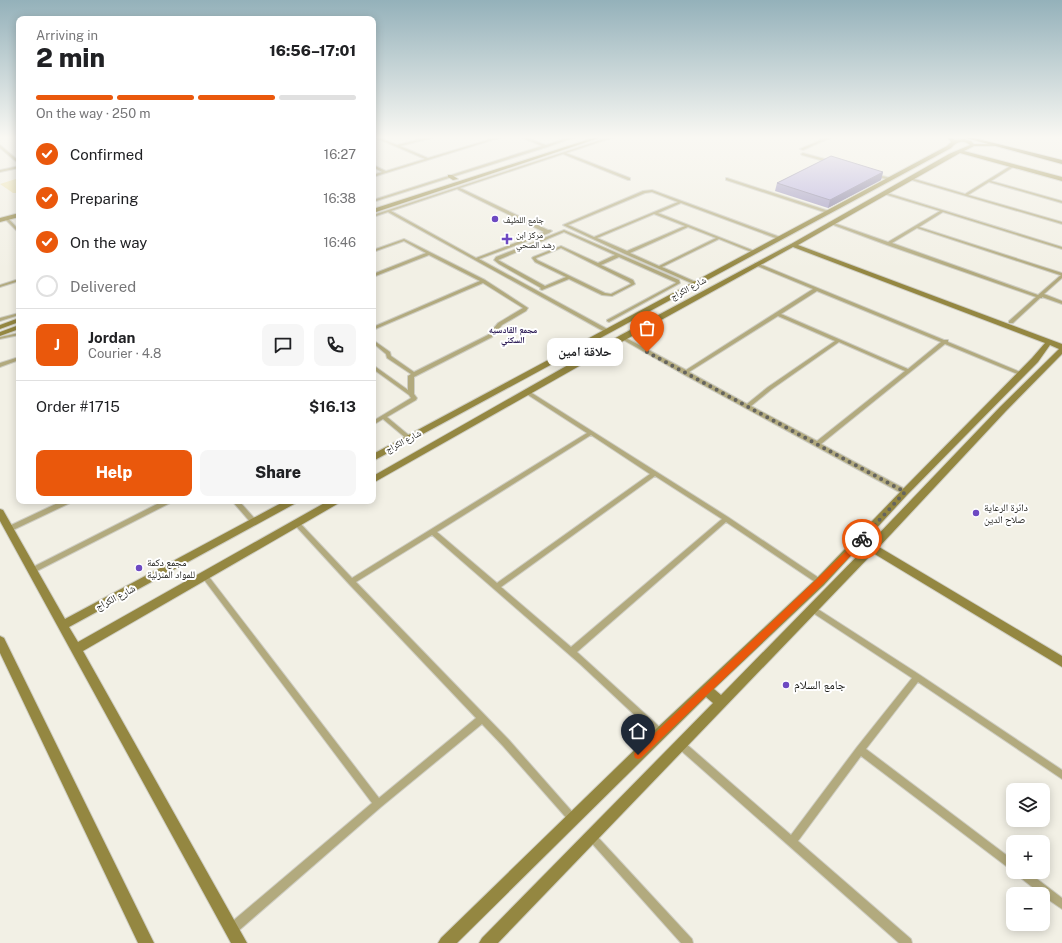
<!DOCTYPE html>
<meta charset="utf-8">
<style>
:root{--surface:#fff;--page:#f6f6f6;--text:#202124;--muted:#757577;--line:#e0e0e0;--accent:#ea580c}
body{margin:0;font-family:"Public Sans","Noto Naskh Arabic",sans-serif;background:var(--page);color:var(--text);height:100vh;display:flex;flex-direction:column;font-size:15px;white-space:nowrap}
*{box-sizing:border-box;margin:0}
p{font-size:13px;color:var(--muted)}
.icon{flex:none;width:22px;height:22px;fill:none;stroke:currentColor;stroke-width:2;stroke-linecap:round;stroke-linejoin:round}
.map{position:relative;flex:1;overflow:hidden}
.details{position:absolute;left:16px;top:16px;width:360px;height:488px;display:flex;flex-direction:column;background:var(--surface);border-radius:8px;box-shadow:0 2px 10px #0003}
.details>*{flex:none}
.buttons{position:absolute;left:1006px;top:783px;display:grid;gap:8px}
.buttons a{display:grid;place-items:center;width:44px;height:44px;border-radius:8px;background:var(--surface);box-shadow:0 2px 10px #0003;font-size:20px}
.pin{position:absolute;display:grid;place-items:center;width:34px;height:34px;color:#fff;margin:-41px -17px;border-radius:50% 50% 50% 0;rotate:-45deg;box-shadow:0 0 4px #0007}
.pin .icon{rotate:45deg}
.courier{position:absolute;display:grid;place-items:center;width:40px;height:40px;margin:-20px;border:3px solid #ea580c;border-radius:50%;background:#fff;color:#222;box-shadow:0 1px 5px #0007}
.bubble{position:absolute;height:28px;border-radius:8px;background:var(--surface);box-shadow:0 2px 10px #0003;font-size:13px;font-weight:800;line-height:28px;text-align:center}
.overview em{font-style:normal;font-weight:800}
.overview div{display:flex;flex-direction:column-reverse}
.overview{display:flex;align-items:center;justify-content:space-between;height:68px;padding:0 20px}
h1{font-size:26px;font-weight:800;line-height:30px}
.bar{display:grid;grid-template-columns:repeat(4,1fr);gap:6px 4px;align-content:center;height:48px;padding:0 20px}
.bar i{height:5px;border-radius:3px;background:var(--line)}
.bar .active{background:var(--accent)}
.bar p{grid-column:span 4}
.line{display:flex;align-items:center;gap:10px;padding:0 20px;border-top:1px solid var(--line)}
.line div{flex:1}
.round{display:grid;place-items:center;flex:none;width:42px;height:42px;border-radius:8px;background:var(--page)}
ol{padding:0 20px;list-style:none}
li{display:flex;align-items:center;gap:12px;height:44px}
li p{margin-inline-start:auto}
li .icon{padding:4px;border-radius:50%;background:var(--accent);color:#fff;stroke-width:4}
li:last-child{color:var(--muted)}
li i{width:22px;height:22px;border:2px solid var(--line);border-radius:50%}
.action{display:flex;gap:8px;margin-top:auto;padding:8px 20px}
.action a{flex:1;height:46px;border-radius:8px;background:var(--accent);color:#fff;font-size:16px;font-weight:800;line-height:46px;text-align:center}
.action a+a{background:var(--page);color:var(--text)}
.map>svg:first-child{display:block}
</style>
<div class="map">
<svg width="1062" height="943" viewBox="0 0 1062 943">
<rect width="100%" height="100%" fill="#f2f0e5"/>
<path fill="#ece2ad" d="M19,178V193H13L0,184Z"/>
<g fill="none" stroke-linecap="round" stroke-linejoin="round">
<defs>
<path id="street" d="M374,137H377L397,145L429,137H432V138L400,146L428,158L498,137H502L373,177V175L382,172L373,167V165L386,171L425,159Z
M521,137H524L546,145L571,137H575L547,147L373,202V200L542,146Z
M610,137H614L566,153L630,178V180H628L563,154L460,188L548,230H550L552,231L549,233L479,259L609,330V332H605L388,212L373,217V215ZM457,189L544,232L476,258L391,211Z
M828,137H832L803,150L800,149Z
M0,145L19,161V164L0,148Z
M803,153L832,161L833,162L831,163L802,155L801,154Z
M1012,165L1015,166L991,181L1062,201V203L989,182L968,195L1062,222V224L908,179L911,178L965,194Z
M19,166V168L0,172V170Z
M874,174L891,178L892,179L890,180L873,176L872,175Z
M727,178L829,211L830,212L827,213L726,180V178Z
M652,190L780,237L781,238L778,239L681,203L658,213L757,252L754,253L719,239L662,267L698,283V284L696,285L625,254L563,225L643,191ZM652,192L678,202L594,237L568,225L645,193ZM654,214L685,226L627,251L597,238ZM688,227L716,238L659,266L630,253Z
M884,192L1062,247V249L943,212L919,227L1062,273V278L1044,294L1062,301V304L1042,297V298H1040L1013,323H1009V321L1036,297L887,245L828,223L831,222L888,242L940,211L884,194ZM917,228L1060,275H1061L1038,295L892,243Z
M5,217H7L19,230V233L5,219Z
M564,230L679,280L680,283L609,322L607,321V320L676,283L675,282L619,257L601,265L633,280L635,284L612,296L602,295L569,279L542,290L540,289L541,288L499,264L494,260L496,257ZM564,232L615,255L598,263L561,246L533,257L532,258L535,262L566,277L545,286L498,260ZM561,248L629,282L631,284L611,294L605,293L537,260L536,258Z
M404,239L485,280L528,308L526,311L502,325L492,337L414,377V394L417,398L416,400L387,417L411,437L412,438L411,439H407L383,419L373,425V421L411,398L409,395L373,369V365L408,390V376L411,374L387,358L386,354L373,343V340L390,352L391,356L414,372L488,335L498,323L523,308L483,283L373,330V327L480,281L429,255L373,277V274L426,253L404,241L373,252V250Z
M755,263H757L944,340H948V342L1025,374L1024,375H1020L945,344L821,444L907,490L908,492L905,494H903L683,374L620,338V337H624L686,370L813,289L755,265ZM817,291L941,342L908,369L781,314ZM778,316L835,341L768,387L747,404L689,372ZM839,342L905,371L817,441L751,406L772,389Z
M19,279V281L0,287V285Z
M19,313V315L0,321V318Z
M19,333V335L0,339V337Z
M19,357V360L0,367V363Z
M527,390L728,517L822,580L823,582L822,584L820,585L818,584L726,522L577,652L663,730L664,733L663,736L660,737L657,736L580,664L432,535L356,582L509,740L576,816L578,819L576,822L573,824L570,822L503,746L482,724L381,807L236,933L232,934L228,933L227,929L228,925L372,803L202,577L201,575L202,573L204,572L206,573L379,798L476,718L349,584L293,523L294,521H298L352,578L587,433L525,393L524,392ZM591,435L650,474L497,583L437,532ZM655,476L722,519L571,647L501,587Z
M62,501H71L70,503L11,531H7L6,529L7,527Z
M163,501H171L170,503L35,572L33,573L31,572L30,570L31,568Z
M232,501H239L256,520L257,522L256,524H252Z
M813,606L920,675L1062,770V779L918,682L866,749L1013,860V871L1010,869L861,756L798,841L911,939L912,943H899L678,748L677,745L678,742L681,741L684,742L791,835L857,747L912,678L810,611L809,609L810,607Z
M591,831L594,833L692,939L693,943H681L588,839L586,836L588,833Z
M1015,872H1028L1062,898V909L1059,907L1043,896V894H1041L1017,875Z"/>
<path id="secondary" d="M596,137H602L373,213V209Z
M947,137H951L955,140L964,139L971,141L974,144H998L996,146H974L964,151L1062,177V181L960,153L798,245L1062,344V354L1006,411L879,547L1062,656V667L873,553L498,943H479L482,938L713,703L706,697L457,943H438L441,938L656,729L816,579L902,490L1032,358L1045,343L793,247L625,340L373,483V476L619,336L791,244L949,154L970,145C963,139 956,142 951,148L373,461V454L947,146L951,142ZM1050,345L1059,349L1000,407L868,545L721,695L714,689L824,585L908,494L1038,362Z
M448,175H452L458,179L453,180L448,177Z
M19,213V217L0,222V218Z
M19,318V322L0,329V325Z
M19,325V329L0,336V332Z
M285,501H298L296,503L69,627L78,642L328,501H341L339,503L83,651L247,943H231L0,521V509L3,510L65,619Z
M0,636L4,638L154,943H138L0,653Z"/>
<path id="primary" d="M962,137H970L1062,160V164Z"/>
</defs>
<use href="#street" stroke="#cfcec4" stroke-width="2"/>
<use href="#secondary" stroke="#cfcec4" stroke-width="2"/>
<use href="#primary" stroke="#cfcec4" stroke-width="2"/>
<use href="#street" fill="#b2aa7e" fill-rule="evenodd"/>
<use href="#secondary" fill="#948741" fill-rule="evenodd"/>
<use href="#primary" fill="#7c6e27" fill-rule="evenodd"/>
</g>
<path fill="#9991be" d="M883,172L881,180L828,208L775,191L777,183Z"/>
<path fill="#7d769b" d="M883,172L881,180L828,208L830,200Z"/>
<path fill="#b2a9dd" stroke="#7d769b" d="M831,156L883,172L830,200L777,183Z"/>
<linearGradient id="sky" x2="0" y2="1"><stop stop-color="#94b1ba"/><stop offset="0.51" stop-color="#f9f8f3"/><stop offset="1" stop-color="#f9f8f3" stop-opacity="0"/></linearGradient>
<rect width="1062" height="269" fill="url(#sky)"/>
<path fill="#ea580c" d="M862,536L866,539L865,541L823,584L641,758L638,759L635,758L634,755L635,752Z"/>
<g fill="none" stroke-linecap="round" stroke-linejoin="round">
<path stroke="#65645e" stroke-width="4" stroke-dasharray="0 7.2" d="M647,352L905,492L862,539"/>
</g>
<g fill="#6d49c2" stroke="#fff" stroke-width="1.5">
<circle cx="495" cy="219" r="4"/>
<path d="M505 233h4v4h4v4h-4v4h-4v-4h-4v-4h4z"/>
<circle cx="976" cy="513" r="4"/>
<circle cx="139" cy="568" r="4"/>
<circle cx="786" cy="685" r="4"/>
</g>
<g text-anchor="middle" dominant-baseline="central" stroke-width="4" stroke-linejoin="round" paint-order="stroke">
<g font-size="9" fill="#191915" stroke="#fff" text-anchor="start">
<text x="503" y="219">جامع اللطیف</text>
<text x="516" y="234">مركز ابن<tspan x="516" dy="10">رشد الصحي</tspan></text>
</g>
<g font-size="9" fill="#191915" stroke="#fff">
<text transform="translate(688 288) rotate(-28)">شارع الكراج</text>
<text transform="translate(403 441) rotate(-28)">شارع الكراج</text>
</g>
<g font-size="9" font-weight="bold" fill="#2e1d57" stroke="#fff">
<text x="513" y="329">مجمع القادسيه<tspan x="513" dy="10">السكني</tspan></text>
</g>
<g font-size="10" fill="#191915" stroke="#fff" text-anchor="start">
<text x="984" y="507">دائرة الرعاية<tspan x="984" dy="12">صلاح الدين</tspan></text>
<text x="147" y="562">مجمع دكمة<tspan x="147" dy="12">للمواد المنزلية</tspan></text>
</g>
<g font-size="10" fill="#191915" stroke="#fff">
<text transform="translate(115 597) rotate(-28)">شارع الكراج</text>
</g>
<g font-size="12" fill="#191915" stroke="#fff" text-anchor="start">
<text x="794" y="685">جامع السلام</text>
</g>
</g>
</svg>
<div class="buttons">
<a><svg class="icon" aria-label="layers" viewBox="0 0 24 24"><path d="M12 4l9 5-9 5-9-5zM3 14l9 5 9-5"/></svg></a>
<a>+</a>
<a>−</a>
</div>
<div class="pin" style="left:647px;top:352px;background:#ea580c"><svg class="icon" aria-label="bag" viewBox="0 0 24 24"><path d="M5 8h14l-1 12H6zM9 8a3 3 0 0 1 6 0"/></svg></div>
<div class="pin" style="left:638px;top:755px;background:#1f2937"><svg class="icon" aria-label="home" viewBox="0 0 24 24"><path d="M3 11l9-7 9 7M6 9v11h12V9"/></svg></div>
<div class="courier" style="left:862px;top:539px"><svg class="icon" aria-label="bike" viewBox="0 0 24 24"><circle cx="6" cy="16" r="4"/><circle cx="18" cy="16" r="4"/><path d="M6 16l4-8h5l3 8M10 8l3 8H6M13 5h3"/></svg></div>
<div class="bubble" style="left:547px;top:338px;width:76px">حلاقة امين</div>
<section class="details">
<div class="overview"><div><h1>2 min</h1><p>Arriving in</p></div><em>16:56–17:01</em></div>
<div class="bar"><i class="active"></i><i class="active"></i><i class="active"></i><i></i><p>On the way · 250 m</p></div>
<ol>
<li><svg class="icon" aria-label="check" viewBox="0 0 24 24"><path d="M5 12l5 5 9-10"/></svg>Confirmed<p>16:27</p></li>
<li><svg class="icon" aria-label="check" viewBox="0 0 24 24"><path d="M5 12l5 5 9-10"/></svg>Preparing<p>16:38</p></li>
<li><svg class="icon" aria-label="check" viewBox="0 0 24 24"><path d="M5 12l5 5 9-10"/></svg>On the way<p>16:46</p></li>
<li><i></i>Delivered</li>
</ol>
<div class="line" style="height:72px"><b class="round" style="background:var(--accent);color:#fff">J</b><div><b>Jordan</b><p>Courier · 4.8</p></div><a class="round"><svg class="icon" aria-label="chat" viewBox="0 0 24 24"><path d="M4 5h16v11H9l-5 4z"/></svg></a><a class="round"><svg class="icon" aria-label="phone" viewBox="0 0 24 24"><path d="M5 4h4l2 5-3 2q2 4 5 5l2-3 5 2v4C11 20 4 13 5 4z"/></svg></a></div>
<div class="line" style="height:52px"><div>Order #1715</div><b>$16.13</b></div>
<div class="action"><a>Help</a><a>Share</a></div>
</section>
</div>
